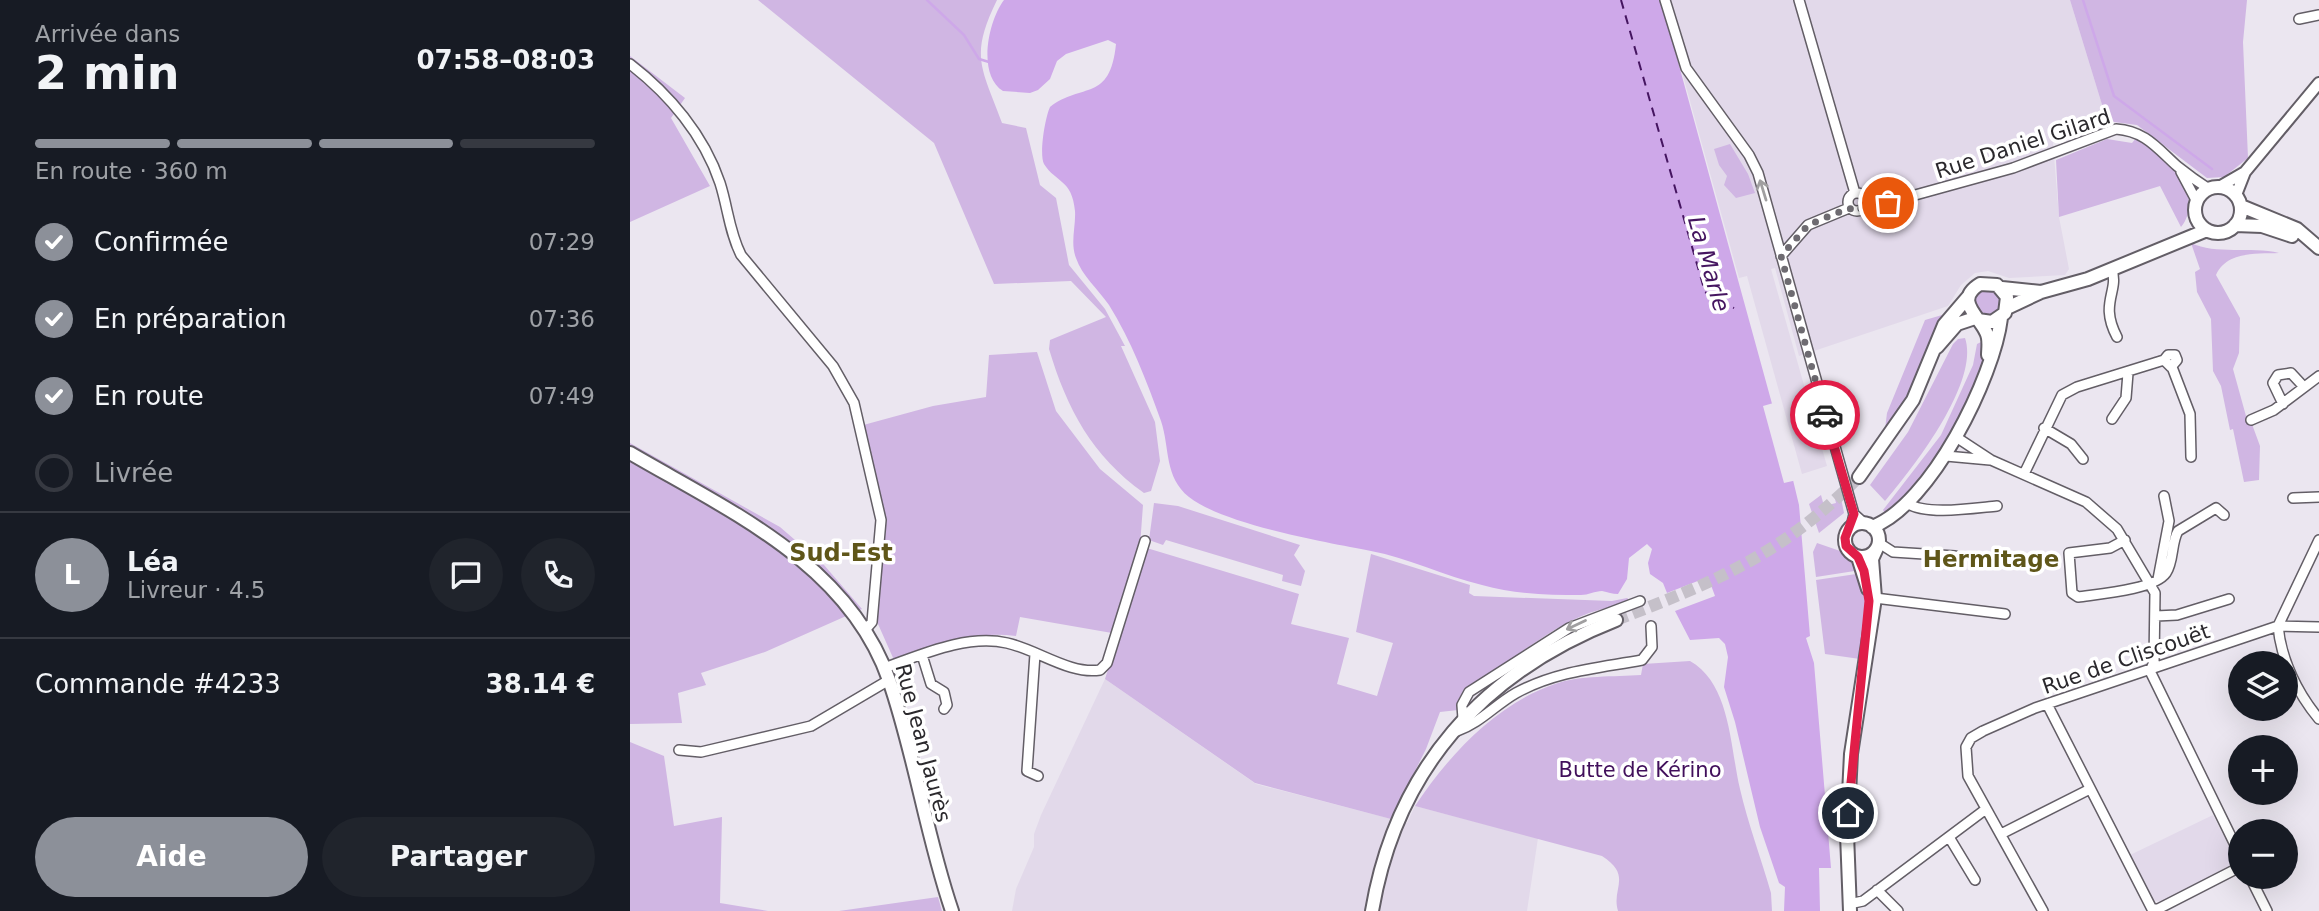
<!DOCTYPE html>
<html lang="fr">
<meta charset="utf-8">
<style>
:root{--surface:#171b24;--page:#20242c;--text:#f1f3f6;--muted:#9ea1a6;--line:#363941;--accent:#8c9099}
body{margin:0;font-family:"DejaVu Sans",sans-serif;background:var(--page);color:var(--text);height:100vh;display:flex;flex-direction:column;font-size:26px;white-space:nowrap}
*{box-sizing:border-box;margin:0}
p{font-size:23px;color:var(--muted)}
.icon{flex:none;width:38px;height:38px;fill:none;stroke:currentColor;stroke-width:2;stroke-linecap:round;stroke-linejoin:round}
.map{position:relative;flex:1;overflow:hidden}
.drawer{display:flex;flex-direction:column;background:var(--surface);width:630px}
.drawer>*{flex:none}
.buttons{position:absolute;left:1598px;top:651px;display:grid;gap:14px}
.buttons a{display:grid;place-items:center;width:70px;height:70px;border-radius:50%;background:var(--surface);box-shadow:0 7px 28px #0002;font-size:35px}
.pin{position:absolute;display:grid;place-items:center;width:60px;height:60px;color:#fff;margin:-30px;border:4px solid #fff;border-radius:50%;box-shadow:0 2px 7px #0007}
.courier{position:absolute;display:grid;place-items:center;width:70px;height:70px;margin:-35px;border:5px solid #e11d48;border-radius:50%;background:#fff;color:#222;box-shadow:0 2px 9px #0007}
.summary em{font-style:normal;font-weight:800}
.summary div{display:flex;flex-direction:column-reverse}
.summary{display:flex;align-items:center;justify-content:space-between;height:119px;padding:0 35px}
h1{font-size:46px;font-weight:800;line-height:52px}
.bar{display:grid;grid-template-columns:repeat(4,1fr);gap:10px 7px;align-content:center;height:84px;padding:0 35px}
.bar i{height:9px;border-radius:5px;background:var(--line)}
.bar .selected{background:var(--accent)}
.bar p{grid-column:span 4}
.line{display:flex;align-items:center;gap:18px;padding:0 35px;border-top:2px solid var(--line)}
.line div{flex:1}
.round{display:grid;place-items:center;flex:none;width:74px;height:74px;border-radius:37px;background:var(--page)}
ol{padding:0 35px;list-style:none}
li{display:flex;align-items:center;gap:21px;height:77px}
li p{margin-inline-start:auto}
li .icon{padding:7px;border-radius:50%;background:var(--accent);color:#fff;stroke-width:4}
li:last-child{color:var(--muted)}
li i{width:38px;height:38px;border:4px solid var(--line);border-radius:50%}
.primary-button{display:flex;gap:14px;margin-top:auto;padding:14px 35px}
.primary-button a{flex:1;height:80px;border-radius:42px;background:var(--accent);color:#fff;font-size:28px;font-weight:800;line-height:80px;text-align:center}
.primary-button a+a{background:var(--page);color:var(--text)}
main{display:flex;flex:1;min-height:0}
.map>svg:first-child{display:block}
</style>
<main>
<section class="drawer">
<div class="summary"><div><h1>2 min</h1><p>Arrivée dans</p></div><em>07:58–08:03</em></div>
<div class="bar"><i class="selected"></i><i class="selected"></i><i class="selected"></i><i></i><p>En route · 360 m</p></div>
<ol>
<li><svg class="icon" aria-label="check" viewBox="0 0 24 24"><path d="M5 12l5 5 9-10"/></svg>Confirmée<p>07:29</p></li>
<li><svg class="icon" aria-label="check" viewBox="0 0 24 24"><path d="M5 12l5 5 9-10"/></svg>En préparation<p>07:36</p></li>
<li><svg class="icon" aria-label="check" viewBox="0 0 24 24"><path d="M5 12l5 5 9-10"/></svg>En route<p>07:49</p></li>
<li><i></i>Livrée</li>
</ol>
<div class="line" style="height:126px"><b class="round" style="background:var(--accent);color:#fff">L</b><div><b>Léa</b><p>Livreur · 4.5</p></div><a class="round"><svg class="icon" aria-label="chat" viewBox="0 0 24 24"><path d="M4 5h16v11H9l-5 4z"/></svg></a><a class="round"><svg class="icon" aria-label="phone" viewBox="0 0 24 24"><path d="M5 4h4l2 5-3 2q2 4 5 5l2-3 5 2v4C11 20 4 13 5 4z"/></svg></a></div>
<div class="line" style="height:91px"><div>Commande #4233</div><b>38.14 €</b></div>
<div class="primary-button"><a>Aide</a><a>Partager</a></div>
</section>
<div class="map">
<svg width="1689" height="911" viewBox="0 0 1689 911">
<rect width="100%" height="100%" fill="#ebe6f0"/>
<path fill="#e2d9ea" d="M1032,0H1440L1477,121L1423,143L1429,217L1439,269L1435,275L1379,278L1358,271L1345,273L1331,285L1318,306L1169,356L1145,268L1141,269L1197,466L1172,474L1117,276L1109,278Z
M475,679L626,784L777,823L785,806L908,838L897,911H382L386,889L404,847V834L411,815Z
M1583,815L1604,856L1602,864L1532,902L1523,900L1500,855Z"/>
<path fill="#d0b6e3" d="M128,0H367C339,57 352,68 372,123L396,128L410,185L426,198L439,265L475,309L495,346H491L525,422L530,461L521,491L514,493C462,456 437,409 419,349L420,340L476,317L441,281L364,284L304,143Z
M1440,0H1617L1613,42L1618,158L1594,177L1577,178L1507,125L1477,121Z
M0,56L55,98L41,118L80,186L0,222Z
M1507,137C1534,153 1577,194 1551,227L1530,186L1429,217L1426,160L1477,139L1502,143Z
M1100,144L1118,174L1125,193L1106,198L1094,185L1097,176L1089,165L1084,149Z
M1561,243C1586,255 1621,246 1649,253C1626,254 1597,251 1586,275L1610,318L1609,353L1603,369L1616,416H1619L1630,446L1629,480L1614,482L1603,429L1600,430L1591,386L1583,371L1581,319L1567,292L1565,272L1570,269Z
M1344 302a14 14 0 1 1 28 0a14 14 0 1 1-28 0Z
M1319,313L1283,388L1254,437L1248,439L1255,429L1257,413L1295,320Z
M1335,338C1350,382 1283,468 1255,501L1240,485L1278,432L1323,344L1328,339Z
M1355,340C1357,361 1347,378 1339,397C1316,449 1295,475 1257,517L1253,510L1311,435L1343,365L1347,344Z
M407,352L426,411L470,469L513,505L510,546L669,594L661,624L719,638L707,684L747,696L763,643L726,632L741,554L840,585L839,593L844,596L982,601L997,598L1001,601C987,606 973,608 959,613C914,630 876,667 834,689L827,703L828,710L810,712L796,749L761,819L625,783L475,679L488,638L482,633L390,617L386,636C344,630 303,645 264,660L240,606L246,525L242,489L226,427L303,406L356,397L359,355Z
M0,443L150,527L194,565L232,609L135,652L71,673L76,685L48,693L52,723L0,724Z
M1210,493L1214,513L1189,533L1179,504L1191,495L1194,506L1206,503L1204,495Z
M524,503L548,506L670,545L664,555L675,571L671,586L652,581L653,575L536,540L533,545L519,540Z
M1187,543L1213,552L1231,570L1186,577L1183,552Z
M1233,573L1237,589L1230,659L1195,654L1186,580Z
M1060,661C1101,684 1100,748 1110,789C1118,824 1131,858 1141,893L1142,911H988C981,888 1003,876 972,856L785,806C818,756 866,704 925,684C950,675 984,677 1011,675L1013,664Z
M0,742L34,756L44,826L92,817L90,903L138,911H0Z
M308,897L312,911H209Z"/>
<path fill="#cea8e9" d="M374,0H1031L1163,480L1169,505L1180,636L1176,638L1184,663L1201,868H1189L1190,911H1154L1155,887L1149,883L1130,827L1105,722L1094,687L1098,657L1095,644L1089,638L1060,640L1045,611L1085,596L1078,577L1037,593L1033,583L1020,574L1018,563L1022,549L1017,544L999,558L997,579L988,594C982,594 978,592 972,591C965,591 958,595 951,595C918,595 884,594 852,585C815,576 778,558 741,551C695,542 595,525 559,497C534,477 540,448 531,421C517,382 501,340 479,305C468,289 452,276 446,258C440,243 446,226 445,211C442,179 426,183 414,164C409,154 415,118 420,107C452,82 480,103 486,44L478,40L436,54L427,61L420,79L408,90L400,93L373,91C347,75 358,21 374,0Z"/>
<path fill="#ebe6f0" d="M1147,402L1167,480L1154,483L1133,406Z"/>
<g fill="none" stroke-linecap="round" stroke-linejoin="round">
<path stroke="#cea8e9" stroke-width="2.5" d="M297,0L334,35L349,59L359,62
M1453,0L1484,96L1582,169"/>
<path stroke="#451560" stroke-width="2" stroke-dasharray="9 7" stroke-linecap="butt" d="M991,0L1075,292L1104,308"/>
<path stroke="#c5c0c9" stroke-width="12" stroke-dasharray="12 6" stroke-linecap="butt" d="M986,620C1087,581 1151,555 1229,477"/>
<defs>
<path id="minor" d="M1035,0L1056,68L1119,155L1128,173L1224,514L1221,527
M1169,0L1225,193
M1669,19L1689,15
M0,64C39,94 74,135 90,183C98,208 99,231 111,255L203,366L224,403L251,520L242,622L235,630
M1551,172L1567,202
M1218 202a9 9 0 1 1 18 0a9 9 0 1 1-18 0Z
M1236,204L1249,205L1383,168L1486,129C1515,131 1527,148 1547,166C1557,174 1568,182 1579,189
M1151,256L1178,225L1219,208
M1482,270C1489,292 1469,303 1487,337
M1542,367L1560,414L1561,457
M1653,404L1643,383L1648,375L1661,373L1674,387
M1482,419L1496,398L1498,373
M1621,420L1644,410L1689,376
M1414,428L1441,444L1453,459
M1326,437L1361,460L1456,502L1487,529L1525,593L1524,662L1520,671L1610,855
M1316,456L1360,460
M1394,474L1432,395L1447,387L1534,360L1538,355H1545L1547,360L1541,367L1534,360
M1663,498L1689,497
M1277,503C1295,516 1345,508 1367,506
M1224,514L1234,523
M1495,540L1480,548L1439,553L1442,593L1448,597C1468,594 1524,590 1536,573C1544,561 1541,543 1548,531L1586,508L1594,515
M1249,543L1263,552L1325,556
M1528,579L1539,521L1534,496
M1245,598L1375,614
M1526,616L1547,615L1599,599
M1689,627L1648,626C1651,660 1668,694 1689,719
M405,654L397,771L408,776
M292,655L301,684L314,692L317,705L314,709
M254,668C291,655 336,634 377,643C406,649 440,675 470,670L477,663L515,541
M1417,704L1522,909H1528L1610,867
M833,719L832,705L839,692L939,628L1010,601
M827,731C850,723 865,705 886,693C926,671 969,668 1012,660L1022,647L1021,626
M49,750L71,752L181,726L259,680
M1371,834L1460,789
M1319,837L1345,880
M1620,877L1637,911
M1247,890L1268,911
M1219,904L1233,901L1356,809
M1413,911L1338,776L1336,747L1341,738L1353,731L1405,708L1648,626L1689,540"/>
<path id="tertiary" d="M1589,187L1615,172
M1606,195L1615,172L1689,83"/>
<path id="secondary" d="M1565 210a23 23 0 1 1 46 0a23 23 0 1 1-46 0Z
M1611,206L1667,229L1689,248
M1605,225L1632,226L1662,236
M1372,288L1411,292
M1377,308L1411,292L1458,279L1577,230
M1348,320L1362,322L1375,313L1377,297L1367,285L1350,284C1324,300 1348,315 1356,332C1360,339 1358,348 1358,355
M1307,347L1327,324L1345,318
M0,453C99,511 218,563 259,680C285,755 296,835 322,911
M1229,477L1283,400L1314,325L1338,297
M1215 540a17 17 0 1 1 34 0a17 17 0 1 1-34 0Z
M1242,527C1301,505 1364,377 1371,318
M1228,557L1238,589
M742,911C766,769 853,672 986,620
M1220,911L1217,834L1221,754L1245,598L1242,559L1247,548"/>
</defs>
<use href="#minor" stroke="#635e66" stroke-width="12"/>
<use href="#tertiary" stroke="#635e66" stroke-width="14"/>
<use href="#secondary" stroke="#635e66" stroke-width="16"/>
<use href="#minor" stroke="#fff" stroke-width="9"/>
<use href="#tertiary" stroke="#fff" stroke-width="10"/>
<use href="#secondary" stroke="#fff" stroke-width="12"/>
</g>
<defs><path id="oneway-shaft" d="M-6 0H5M1.5-3L5.5 0L1.5 3" fill="none" stroke-width="1.6" stroke-linecap="round" stroke-linejoin="round" transform="scale(1.75)"/></defs>
<g stroke="#a09fa0">
<use href="#oneway-shaft" transform="translate(1133 190) rotate(-107)"/>
<use href="#oneway-shaft" transform="translate(946 625) rotate(155)"/>
</g>
<g fill="none" stroke-linecap="round" stroke-linejoin="round">
<path stroke="#6e6b71" stroke-width="7" stroke-dasharray="0 12.6" d="M1195,415L1151,256L1178,225L1219,208L1227,212L1236,204L1258,203"/>
<path stroke="#e11d48" stroke-width="9" d="M1195,415L1224,514L1215,538L1216,546L1228,557L1234,571L1239,601L1218,813"/>
</g>
<g text-anchor="middle" dominant-baseline="central" stroke-width="7" stroke-linejoin="round" paint-order="stroke">
<g font-size="21" fill="#2b292d" stroke="#fff">
<text transform="translate(1393 144) rotate(-18)">Rue Daniel Gilard</text>
<text transform="translate(1496 659) rotate(-19)">Rue de Cliscouët</text>
<text transform="translate(293 743) rotate(75)">Rue Jean Jaurès</text>
</g>
<g font-size="21" fill="#410f5b" stroke="#fff">
<text x="1010" y="770">Butte de Kérino</text>
</g>
<g font-size="23" font-style="italic" fill="#451560" stroke="#fff">
<text transform="translate(1079 264) rotate(74)">La Marle</text>
</g>
<g font-size="23" font-weight="bold" fill="#5f5619" stroke="#fff">
<text x="1361" y="559">Hermitage</text>
</g>
<g font-size="24" font-weight="bold" fill="#5f5619" stroke="#fff">
<text x="211" y="553">Sud-Est</text>
</g>
</g>
</svg>
<div class="buttons">
<a><svg class="icon" aria-label="layers" viewBox="0 0 24 24"><path d="M12 4l9 5-9 5-9-5zM3 14l9 5 9-5"/></svg></a>
<a>+</a>
<a>−</a>
</div>
<div class="pin" style="left:1258px;top:203px;background:#ea580c"><svg class="icon" aria-label="bag" viewBox="0 0 24 24"><path d="M5 8h14l-1 12H6zM9 8a3 3 0 0 1 6 0"/></svg></div>
<div class="pin" style="left:1218px;top:813px;background:#1f2937"><svg class="icon" aria-label="home" viewBox="0 0 24 24"><path d="M3 11l9-7 9 7M6 9v11h12V9"/></svg></div>
<div class="courier" style="left:1195px;top:415px"><svg class="icon" aria-label="car" viewBox="0 0 24 24"><path d="M5 17H2v-5l4-1 3-4h7l3 4 3 1v5h-3M9 17h6M6 11h13"/><circle cx="7" cy="17" r="2"/><circle cx="17" cy="17" r="2"/></svg></div>
</div>
</main>
